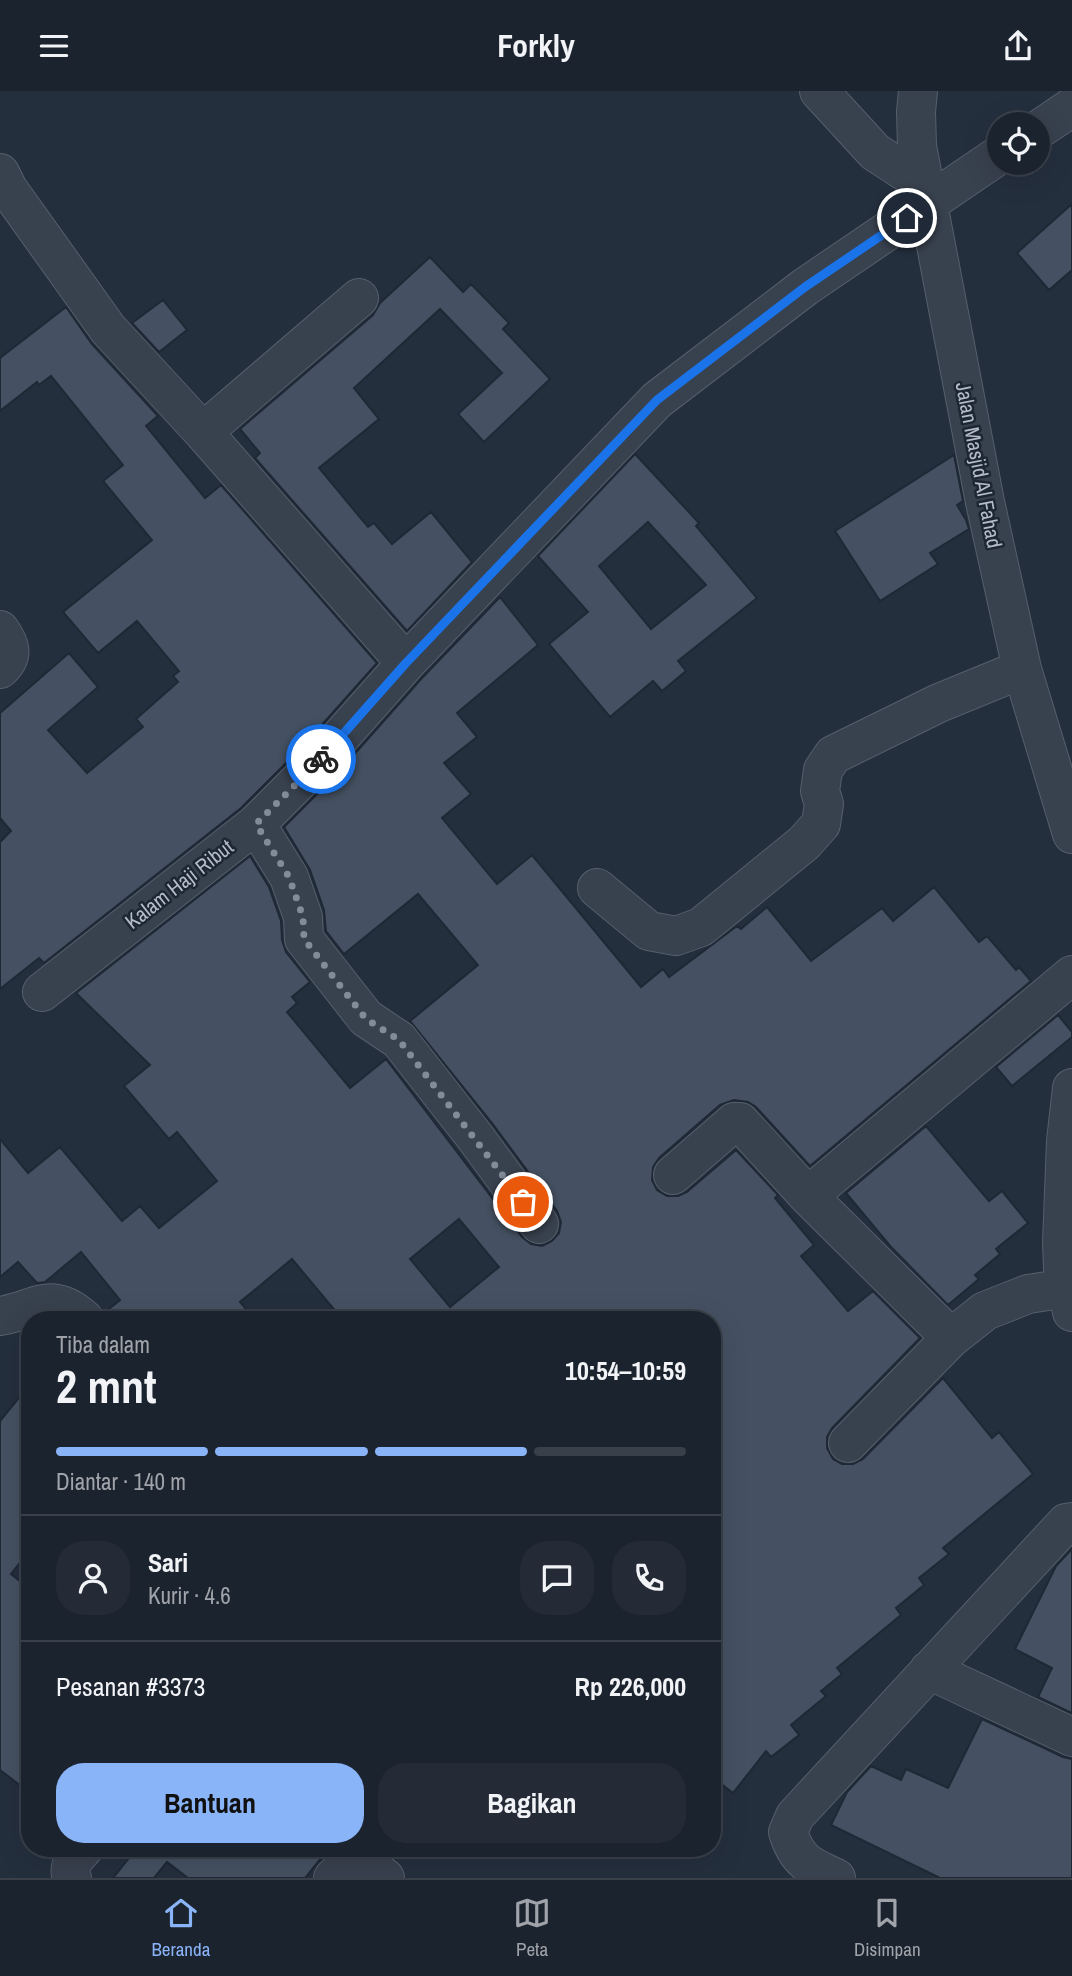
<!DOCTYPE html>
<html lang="id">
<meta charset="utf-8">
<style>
:root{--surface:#1b232e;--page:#242b36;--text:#f1f3f6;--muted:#a0a4aa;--line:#39404a;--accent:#8ab4f8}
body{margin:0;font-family:"Archivo Narrow",sans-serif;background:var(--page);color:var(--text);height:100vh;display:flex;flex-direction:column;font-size:26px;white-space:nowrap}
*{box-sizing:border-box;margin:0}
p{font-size:23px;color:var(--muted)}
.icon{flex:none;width:38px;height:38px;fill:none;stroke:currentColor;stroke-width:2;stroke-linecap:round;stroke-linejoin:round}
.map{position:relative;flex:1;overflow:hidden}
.details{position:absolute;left:21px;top:1220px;width:700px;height:546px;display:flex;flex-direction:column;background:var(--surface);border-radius:28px;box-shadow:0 7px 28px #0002,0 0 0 2px var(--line)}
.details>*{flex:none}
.tools{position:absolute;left:987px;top:21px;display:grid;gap:14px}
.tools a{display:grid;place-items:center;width:63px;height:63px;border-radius:50%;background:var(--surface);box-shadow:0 7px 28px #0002,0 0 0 2px var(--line);font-size:35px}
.pin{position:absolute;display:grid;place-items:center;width:60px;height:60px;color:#fff;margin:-30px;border:4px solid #fff;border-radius:50%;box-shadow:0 2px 7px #0007}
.courier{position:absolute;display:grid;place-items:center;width:70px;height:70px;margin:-35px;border:5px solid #1a73e8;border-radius:50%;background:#fff;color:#222;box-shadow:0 2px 9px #0007}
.summary em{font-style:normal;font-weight:700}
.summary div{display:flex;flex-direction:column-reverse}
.summary{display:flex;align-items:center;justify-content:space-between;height:119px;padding:0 35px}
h1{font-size:46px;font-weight:700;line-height:52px}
.bar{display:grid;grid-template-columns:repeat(4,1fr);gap:10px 7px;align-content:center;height:84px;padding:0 35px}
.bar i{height:9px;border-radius:5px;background:var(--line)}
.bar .active{background:var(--accent)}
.bar p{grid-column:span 4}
.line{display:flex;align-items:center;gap:18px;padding:0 35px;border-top:2px solid var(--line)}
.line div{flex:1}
.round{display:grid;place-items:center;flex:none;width:74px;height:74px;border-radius:28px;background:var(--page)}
.button{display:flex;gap:14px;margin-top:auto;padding:14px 35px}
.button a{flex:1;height:80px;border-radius:28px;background:var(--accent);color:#111;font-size:28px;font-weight:700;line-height:80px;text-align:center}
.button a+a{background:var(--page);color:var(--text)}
header{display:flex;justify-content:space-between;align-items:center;height:91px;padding:0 35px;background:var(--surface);font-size:32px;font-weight:700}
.tab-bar{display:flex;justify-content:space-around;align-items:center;height:98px;border-top:2px solid var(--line);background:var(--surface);font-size:19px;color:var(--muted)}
.tab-bar a{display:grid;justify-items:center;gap:4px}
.tab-bar .active{color:var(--accent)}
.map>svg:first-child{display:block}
</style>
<header><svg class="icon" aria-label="menu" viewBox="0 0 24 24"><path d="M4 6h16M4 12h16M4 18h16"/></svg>Forkly<svg class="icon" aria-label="share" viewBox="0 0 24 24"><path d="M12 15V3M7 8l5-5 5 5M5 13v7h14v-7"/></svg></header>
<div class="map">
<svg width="1072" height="1787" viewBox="0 0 1072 1787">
<rect width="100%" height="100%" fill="#242f3e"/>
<path fill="#455162" stroke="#1f2835" stroke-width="2" fill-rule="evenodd" d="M1072,113V179L1049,199L1017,162Z
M430,166L463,201L471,193L509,232L503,238L550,288L484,351L458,323L502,282L440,218L354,297L379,328L319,377L368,436L374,432L392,453L431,421L472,471L407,540L255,367L260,362L240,338L373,224L380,212Z
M163,209L187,239L159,261L132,232Z
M66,216L92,253L158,325L146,335L205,407L221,394L377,572L303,655L241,717L44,872L39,867L0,898V751L11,740L0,727V622L69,562L98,596L48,639L87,682L143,636L136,628L178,591L173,585L179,580L137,530L98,562L63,521L152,449L103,390L123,374L51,285L39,294L37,291L0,320V267Z
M635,363L699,432L696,435L757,507L678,570L686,580L662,600L653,590L610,626L549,553L588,521L538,465ZM648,431L706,494L651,538L599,475Z
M954,364L963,410L957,414L966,429L969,438L930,462L938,473L880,510L835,440Z
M500,506L538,554L457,622L477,646L444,672L471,703L442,727L497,793L532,764L641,896L663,878L669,886L737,835L741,838L767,816L811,870L882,817L893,830L934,796L979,851L987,845L1016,879L1019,876L1031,890L810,1075L756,1016L748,1011L734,1009L720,1014L659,1067L653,1076L652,1089L657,1099L667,1105H678L687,1101L736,1059L778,1104L775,1107L814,1154L801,1165L848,1220L873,1200L920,1247L832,1337L827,1346V1357L833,1368L842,1373H853L863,1368L943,1287L992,1347L999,1341L1033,1383L943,1457L949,1463L919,1487L924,1494L896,1517L901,1524L837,1577L842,1583L821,1600L826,1605L791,1634L799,1644L771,1666L766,1660L733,1702L712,1686V1228H342L292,1168L240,1211L254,1228H105V1221L120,1209L81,1161L45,1191L37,1192L18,1171L0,1186V1048L28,1082L60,1056L122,1130L140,1115L159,1137L217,1090L177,1041L169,1048L124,995L150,974L76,902L250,765L269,796L281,830L282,849L286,861L310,891L292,906L297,912L287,921L350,997L386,968L522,1146L531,1153L542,1155L552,1150L559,1142L561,1131L557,1120L492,1032L410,930L478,874L418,803L344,863L326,840L324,819L310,779L284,736L335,685L422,587ZM459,1128L499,1176L450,1216L410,1168Z
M1058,924L1072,941V946L1012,995L996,976Z
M926,1035L989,1110L1002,1100L1028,1132L996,1158L1000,1163L975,1184L979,1188L948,1214L891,1156L846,1102Z
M30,1293V1459L11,1483L30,1498V1702L0,1679V1330Z
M1072,1458V1622L1038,1606L1052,1577L1015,1558L1056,1475Z
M982,1628L1063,1666L1072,1668V1787H940L831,1734L847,1701L871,1675L901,1689L906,1678L948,1697Z
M137,1757H329L305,1787H188L167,1771L154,1787H113Z"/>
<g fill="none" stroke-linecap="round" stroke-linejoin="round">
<defs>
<path id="street" d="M819,0L875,61L924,93
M918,0L916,21L917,55L985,411L1022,578L1072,743
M1038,39L1072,16
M0,82L8,98L108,238L203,341L406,572
M203,341L359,207
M0,539C10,553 15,564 0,578
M256,733L289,786L303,826L304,848L366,927L399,949L475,1046L539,1133
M597,797L649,840L676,845L701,836L804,752L821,733L824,713L820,700L823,679L833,664L939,612L1022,578
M42,901L256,733L319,670L406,572L657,309L805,196L999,64
M673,1084L734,1031H740L808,1105L1072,884
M808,1105L951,1247
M1072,1221L1063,1177L1062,1152L1066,1050L1072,997
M0,1225C37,1219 51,1198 84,1228
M848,1352L951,1247L985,1220L1028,1203L1067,1197
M929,1579L1072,1646
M72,1787C67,1774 76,1766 84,1757
M333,1787L350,1771L368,1774L385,1787
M836,1787C809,1775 797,1770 788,1741L795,1725L1066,1432L1072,1431"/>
</defs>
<use href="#street" stroke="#565f6c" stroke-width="40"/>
<use href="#street" stroke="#38414e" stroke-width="38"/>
</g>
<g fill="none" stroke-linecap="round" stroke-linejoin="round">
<path stroke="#828b98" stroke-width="7" stroke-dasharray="0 12.6" d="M321,668L256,733L289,786L303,826L304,848L366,928L399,949L523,1111"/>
<path stroke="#1a73e8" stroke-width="9" d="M321,668L406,572L657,309L805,196L907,127"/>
</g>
<g text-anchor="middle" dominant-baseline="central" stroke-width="5" stroke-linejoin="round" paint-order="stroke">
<g font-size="21" fill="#b4bcc9" stroke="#1d2633">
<text transform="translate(979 374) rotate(79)">Jalan Masjid Al Fahad</text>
<text transform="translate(179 793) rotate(-38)">Kalam Haji Ribut</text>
</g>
</g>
</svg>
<div class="tools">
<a><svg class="icon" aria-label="locate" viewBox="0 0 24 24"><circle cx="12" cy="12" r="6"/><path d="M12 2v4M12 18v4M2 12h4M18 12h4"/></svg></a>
</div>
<div class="pin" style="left:523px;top:1111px;background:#ea580c"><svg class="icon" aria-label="bag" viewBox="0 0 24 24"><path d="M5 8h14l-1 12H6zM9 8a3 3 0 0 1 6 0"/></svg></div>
<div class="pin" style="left:907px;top:127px;background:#1f2937"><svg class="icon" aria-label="home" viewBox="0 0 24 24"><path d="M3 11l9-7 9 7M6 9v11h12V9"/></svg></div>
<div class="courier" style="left:321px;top:668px"><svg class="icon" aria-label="bike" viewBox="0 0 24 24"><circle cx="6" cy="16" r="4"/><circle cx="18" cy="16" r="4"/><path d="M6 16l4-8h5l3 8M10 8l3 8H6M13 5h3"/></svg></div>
<section class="details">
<div class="summary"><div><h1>2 mnt</h1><p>Tiba dalam</p></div><em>10:54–10:59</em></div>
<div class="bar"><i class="active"></i><i class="active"></i><i class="active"></i><i></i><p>Diantar · 140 m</p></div>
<div class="line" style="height:126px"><a class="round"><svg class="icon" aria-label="person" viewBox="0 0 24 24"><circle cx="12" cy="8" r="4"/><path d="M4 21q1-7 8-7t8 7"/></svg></a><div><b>Sari</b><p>Kurir · 4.6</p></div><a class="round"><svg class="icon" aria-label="chat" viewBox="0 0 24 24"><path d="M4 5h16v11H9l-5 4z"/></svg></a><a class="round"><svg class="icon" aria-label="phone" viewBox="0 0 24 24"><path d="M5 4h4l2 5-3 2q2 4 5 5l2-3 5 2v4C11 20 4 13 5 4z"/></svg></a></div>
<div class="line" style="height:91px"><div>Pesanan #3373</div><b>Rp 226,000</b></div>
<div class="button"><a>Bantuan</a><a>Bagikan</a></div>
</section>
</div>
<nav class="tab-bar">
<a class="active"><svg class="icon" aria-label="home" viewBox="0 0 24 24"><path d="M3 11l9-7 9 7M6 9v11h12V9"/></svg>Beranda</a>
<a><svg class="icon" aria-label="map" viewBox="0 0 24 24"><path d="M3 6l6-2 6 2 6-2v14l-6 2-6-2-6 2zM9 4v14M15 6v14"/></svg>Peta</a>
<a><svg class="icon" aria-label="saved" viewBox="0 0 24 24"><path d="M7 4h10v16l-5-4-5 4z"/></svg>Disimpan</a>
</nav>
